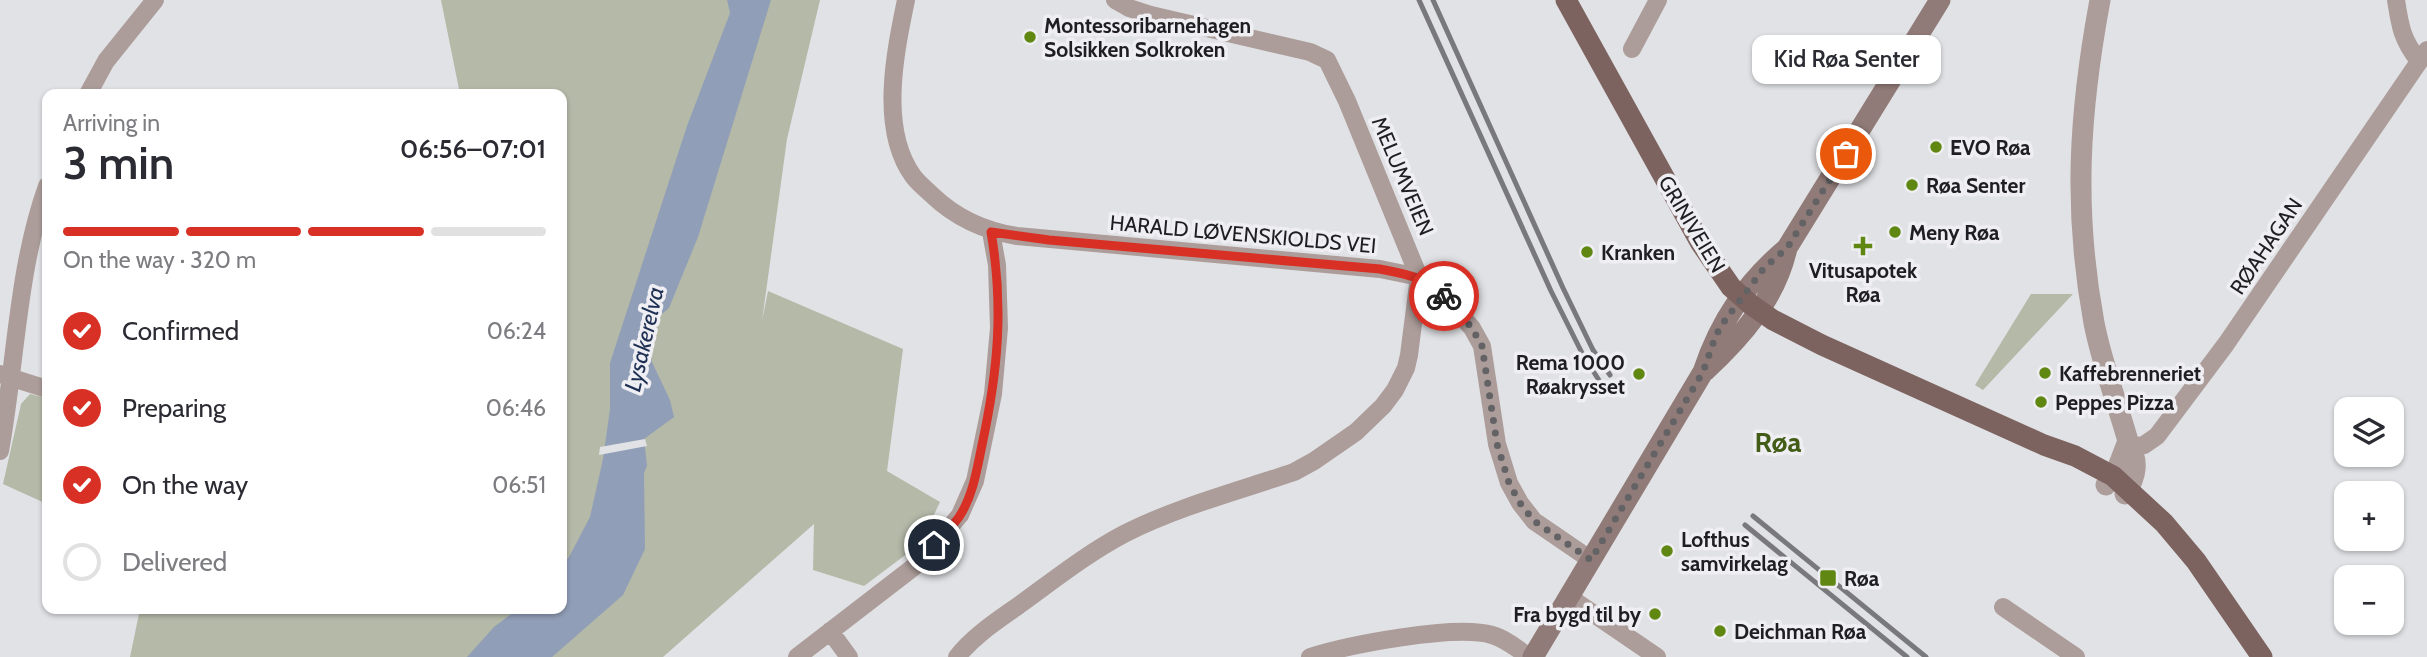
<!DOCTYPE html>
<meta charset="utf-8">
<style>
:root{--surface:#fff;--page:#f7f7f7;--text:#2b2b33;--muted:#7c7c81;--line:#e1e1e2;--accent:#d93025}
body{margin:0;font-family:Cabin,sans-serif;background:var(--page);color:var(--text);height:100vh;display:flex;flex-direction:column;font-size:26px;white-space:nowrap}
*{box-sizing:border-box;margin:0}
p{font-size:23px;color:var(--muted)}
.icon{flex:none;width:38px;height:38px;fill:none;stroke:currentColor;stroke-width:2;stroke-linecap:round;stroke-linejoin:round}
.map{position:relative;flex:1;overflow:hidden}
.details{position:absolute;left:42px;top:89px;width:525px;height:525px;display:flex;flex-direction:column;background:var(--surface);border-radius:14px;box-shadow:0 2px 5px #0004}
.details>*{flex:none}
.controls{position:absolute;left:2334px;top:397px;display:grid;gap:14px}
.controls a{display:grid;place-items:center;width:70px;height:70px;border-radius:14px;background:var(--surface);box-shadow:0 2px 5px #0004;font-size:35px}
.pin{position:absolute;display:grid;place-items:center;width:60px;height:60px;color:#fff;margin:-30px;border:4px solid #fff;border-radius:50%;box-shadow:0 2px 7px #0007}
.courier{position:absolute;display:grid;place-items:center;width:70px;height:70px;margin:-35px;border:5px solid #d93025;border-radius:50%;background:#fff;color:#222;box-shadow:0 2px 9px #0007}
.bubble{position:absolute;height:49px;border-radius:14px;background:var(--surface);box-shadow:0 2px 5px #0004;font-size:23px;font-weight:600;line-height:49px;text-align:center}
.headline em{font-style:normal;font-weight:600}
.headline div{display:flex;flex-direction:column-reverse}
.headline{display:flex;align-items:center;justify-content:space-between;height:119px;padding:0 21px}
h1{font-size:46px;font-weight:600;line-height:52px}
.bar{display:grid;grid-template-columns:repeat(4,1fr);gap:10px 7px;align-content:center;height:84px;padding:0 21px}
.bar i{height:9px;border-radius:5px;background:var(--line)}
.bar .current{background:var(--accent)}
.bar p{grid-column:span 4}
ol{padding:0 21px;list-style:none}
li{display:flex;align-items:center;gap:21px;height:77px}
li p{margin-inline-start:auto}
li .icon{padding:7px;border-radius:50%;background:var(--accent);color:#fff;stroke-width:4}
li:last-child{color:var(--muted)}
li i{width:38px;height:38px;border:4px solid var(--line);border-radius:50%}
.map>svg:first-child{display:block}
</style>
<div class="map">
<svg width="2427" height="657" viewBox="0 0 2427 657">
<rect width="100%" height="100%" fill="#e1e2e5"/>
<path fill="#b4b9a8" d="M441,0H820L787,139L762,321L768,291L903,349L887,471L940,502L920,544L864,586L813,570L814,524L663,657H130L140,609H562V94H460Z
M2031,294H2073L1983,390L1975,385Z
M30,394L47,398V504L3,484L21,404Z"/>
<path fill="#919eb7" d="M727,0H771L698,237L669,308L657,318L651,360L670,400L674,417L644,439L647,466L644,473L645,549L623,595L552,657H467L494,627L518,609H562V565L569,557L590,517L603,459L610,409V363L687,126L730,13Z"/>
<path fill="#e1e2e5" d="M645,439L647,446L599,455L600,447Z"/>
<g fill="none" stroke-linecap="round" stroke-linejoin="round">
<path stroke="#ac9d9a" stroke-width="18" d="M906,0C895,53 879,129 913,176C918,183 926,189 932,195C956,218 985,231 1017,236L1380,269L1419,277L1435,286L1472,328L1482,346L1497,444L1509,483L1520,503L1534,521L1591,560
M2396,0C2400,26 2402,40 2419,61
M1632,49L1658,0
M88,94L106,61L155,0
M0,374L47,389
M2126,448L2144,445L2157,436L2226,344L2427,50
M0,451C16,363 17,270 47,186
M1569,597L1657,657
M2003,607L2076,657
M830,631L849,657
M797,657L919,563L960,515L975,481L993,394L999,328L997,265L991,232
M957,657C974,635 1000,619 1022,603C1055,579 1088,553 1124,534C1177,507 1238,491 1294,472L1314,461L1356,432L1383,406L1395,390L1406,368L1409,355L1419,277L1347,101L1327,60L1310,52L1151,15L1129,8L1115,0
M1310,657C1348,645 1455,624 1492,635C1506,639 1518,649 1529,657"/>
<path stroke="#ac9d9a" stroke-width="21" d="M2100,0C2079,113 2073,209 2094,323C2102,364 2117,402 2128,441C2139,461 2137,476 2125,494
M2106,485L2118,467L2128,441"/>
<path stroke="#917b78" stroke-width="21" d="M1705,371C1742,337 1776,298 1787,248
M1533,657L1703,372C1720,321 1746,283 1787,248L1940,0"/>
<path stroke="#7d635f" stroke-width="21" d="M1566,0L1700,242L1731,287L1750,304L1773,320L1822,345L2044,445L2075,456L2113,476L2164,523L2196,561L2262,657"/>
<path stroke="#79797c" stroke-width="5" d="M1419,0L1551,291L1583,355L1602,385
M1433,0L1563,288L1593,350L1610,375
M1753,516L1926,657
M1745,525L1907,657"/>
</g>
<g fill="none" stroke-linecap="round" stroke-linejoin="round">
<path stroke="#636366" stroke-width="7" stroke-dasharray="0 12.6" d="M1444,296L1472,328L1482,346L1497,444L1509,483L1520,503L1534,521L1591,560L1703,372L1716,335L1723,323L1764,268L1787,248L1846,154"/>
<path stroke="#d93025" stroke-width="9" d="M934,545C942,536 952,527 959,517C973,496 977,469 982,445C998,371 1004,307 991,232L1049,240L1380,269C1405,274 1426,277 1444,296"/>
</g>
<g fill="#5f8711" stroke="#efeff3" stroke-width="2.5">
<circle cx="1030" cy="37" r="7"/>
<circle cx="1936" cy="147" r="7"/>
<circle cx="1912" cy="185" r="7"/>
<circle cx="1895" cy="232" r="7"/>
<path d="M1859.5 235.5h7v7h7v7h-7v7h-7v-7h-7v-7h7z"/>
<circle cx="1587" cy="252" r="7"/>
<circle cx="2045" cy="373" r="7"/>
<circle cx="1639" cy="374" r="7"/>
<circle cx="2041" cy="402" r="7"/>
<circle cx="1667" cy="551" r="7"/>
<rect x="1819" y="569" width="18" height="18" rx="3.5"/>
<circle cx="1655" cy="614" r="7"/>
<circle cx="1720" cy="631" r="7"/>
</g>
<g text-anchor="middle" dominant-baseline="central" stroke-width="7" stroke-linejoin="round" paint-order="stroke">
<g font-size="21" font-weight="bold" fill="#1f1f21" stroke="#efeff3" text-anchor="start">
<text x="1044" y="25">Montessoribarnehagen<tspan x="1044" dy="24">Solsikken Solkroken</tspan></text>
<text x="1950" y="147">EVO Røa</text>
<text x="1926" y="185">Røa Senter</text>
<text x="1909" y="232">Meny Røa</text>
<text x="1601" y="252">Kranken</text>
<text x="1863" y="270" text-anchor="middle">Vitusapotek<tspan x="1863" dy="24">Røa</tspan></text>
<text x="1625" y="362" text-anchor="end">Rema 1000<tspan x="1625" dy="24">Røakrysset</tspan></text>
<text x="2059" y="373">Kaffebrenneriet</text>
<text x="2055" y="402">Peppes Pizza</text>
<text x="1681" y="539">Lofthus<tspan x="1681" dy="24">samvirkelag</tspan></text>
<text x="1844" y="578">Røa</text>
<text x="1641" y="614" text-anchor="end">Fra bygd til by</text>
<text x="1734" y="631">Deichman Røa</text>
</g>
<g font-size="21" fill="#1f1f21" stroke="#efeff3">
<text transform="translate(1403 176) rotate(67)">MELUMVEIEN</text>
<text transform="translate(1692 224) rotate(59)">GRINIVEIEN</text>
<text transform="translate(1243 234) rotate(5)">HARALD LØVENSKIOLDS VEI</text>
<text transform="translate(2266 246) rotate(-56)">RØAHAGAN</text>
</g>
<g font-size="23" font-style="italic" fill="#1e2f54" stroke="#efeff3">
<text transform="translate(644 339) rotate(-77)">Lysakerelva</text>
</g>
<g font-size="28" font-weight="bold" fill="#435d18" stroke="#efeff3">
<text x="1778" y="442">Røa</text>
</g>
</g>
</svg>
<div class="controls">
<a><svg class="icon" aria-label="layers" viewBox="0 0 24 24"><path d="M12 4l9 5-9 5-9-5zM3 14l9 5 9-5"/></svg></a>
<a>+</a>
<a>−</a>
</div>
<div class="pin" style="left:1846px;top:154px;background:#ea580c"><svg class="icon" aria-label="bag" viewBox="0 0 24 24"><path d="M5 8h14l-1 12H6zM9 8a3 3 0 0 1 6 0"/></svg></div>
<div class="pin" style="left:934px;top:545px;background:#1f2937"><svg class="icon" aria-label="home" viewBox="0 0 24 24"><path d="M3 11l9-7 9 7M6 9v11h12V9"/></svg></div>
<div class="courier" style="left:1444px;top:296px"><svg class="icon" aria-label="bike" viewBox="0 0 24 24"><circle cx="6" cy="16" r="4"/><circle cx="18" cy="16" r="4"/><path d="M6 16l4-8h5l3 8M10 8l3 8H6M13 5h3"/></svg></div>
<div class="bubble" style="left:1752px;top:35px;width:189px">Kid Røa Senter</div>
<section class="details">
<div class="headline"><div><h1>3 min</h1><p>Arriving in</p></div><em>06:56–07:01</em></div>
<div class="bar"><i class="current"></i><i class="current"></i><i class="current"></i><i></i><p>On the way · 320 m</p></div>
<ol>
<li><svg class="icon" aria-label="check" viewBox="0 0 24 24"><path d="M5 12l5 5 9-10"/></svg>Confirmed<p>06:24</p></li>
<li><svg class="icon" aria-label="check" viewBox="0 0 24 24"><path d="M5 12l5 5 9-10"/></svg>Preparing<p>06:46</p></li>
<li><svg class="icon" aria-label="check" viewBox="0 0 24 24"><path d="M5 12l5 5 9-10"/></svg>On the way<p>06:51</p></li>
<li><i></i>Delivered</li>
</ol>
</section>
</div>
